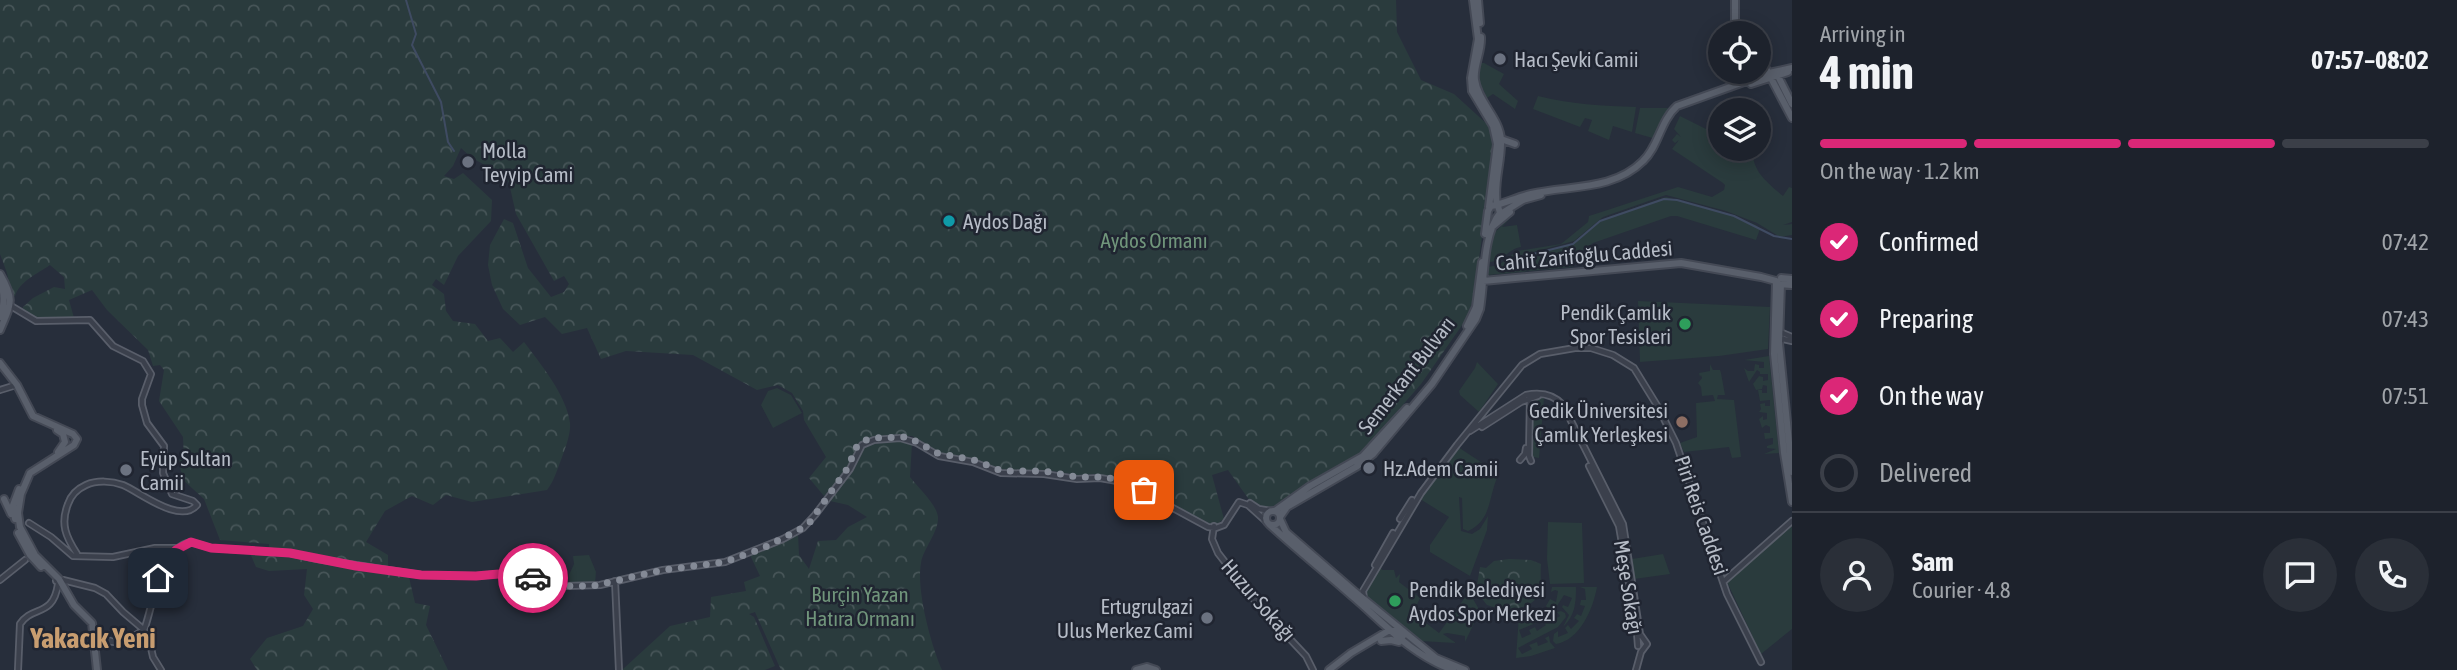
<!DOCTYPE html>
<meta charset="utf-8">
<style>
:root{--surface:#1d222c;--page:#2a2f38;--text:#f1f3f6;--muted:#a0a4a9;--line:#3b3f48;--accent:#db2777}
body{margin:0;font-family:"Asap Condensed",sans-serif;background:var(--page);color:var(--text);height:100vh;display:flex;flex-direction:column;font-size:26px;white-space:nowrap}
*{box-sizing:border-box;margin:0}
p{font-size:23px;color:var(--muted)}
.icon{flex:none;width:38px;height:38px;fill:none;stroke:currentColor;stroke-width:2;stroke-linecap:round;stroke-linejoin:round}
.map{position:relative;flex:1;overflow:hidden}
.panel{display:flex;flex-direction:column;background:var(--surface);width:665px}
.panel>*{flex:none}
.tools{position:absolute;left:1708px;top:21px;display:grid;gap:14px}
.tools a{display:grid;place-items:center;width:63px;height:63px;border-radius:50%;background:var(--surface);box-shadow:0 4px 18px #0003,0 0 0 2px var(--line);font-size:35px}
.pin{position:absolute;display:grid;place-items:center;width:60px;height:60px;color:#fff;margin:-30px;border-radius:14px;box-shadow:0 4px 10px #0006}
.courier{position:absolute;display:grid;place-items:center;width:70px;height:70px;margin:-35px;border:5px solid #db2777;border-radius:50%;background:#fff;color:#222;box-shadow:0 2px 9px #0007}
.summary em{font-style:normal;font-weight:700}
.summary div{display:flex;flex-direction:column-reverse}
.summary{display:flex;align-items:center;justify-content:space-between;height:119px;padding:0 28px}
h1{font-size:46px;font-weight:700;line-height:52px}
.bar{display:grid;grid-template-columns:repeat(4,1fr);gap:10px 7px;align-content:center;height:84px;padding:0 28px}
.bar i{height:9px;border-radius:5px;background:var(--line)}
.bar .on{background:var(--accent)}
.bar p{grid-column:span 4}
.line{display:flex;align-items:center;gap:18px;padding:0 28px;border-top:2px solid var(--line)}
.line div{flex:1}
.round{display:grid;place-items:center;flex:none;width:74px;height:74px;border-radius:37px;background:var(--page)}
ol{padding:0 28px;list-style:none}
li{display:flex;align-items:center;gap:21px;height:77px}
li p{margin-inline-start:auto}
li .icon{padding:7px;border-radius:50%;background:var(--accent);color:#fff;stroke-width:4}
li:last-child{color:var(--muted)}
li i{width:38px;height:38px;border:4px solid var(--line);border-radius:50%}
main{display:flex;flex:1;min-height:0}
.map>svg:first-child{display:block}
</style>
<main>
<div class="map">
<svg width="1792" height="670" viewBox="0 0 1792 670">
<defs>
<pattern id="forest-crowns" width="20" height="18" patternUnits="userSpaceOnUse" patternTransform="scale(1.75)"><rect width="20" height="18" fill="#2a3b3d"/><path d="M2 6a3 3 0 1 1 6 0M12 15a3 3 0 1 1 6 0" fill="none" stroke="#475558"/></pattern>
</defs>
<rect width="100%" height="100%" fill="#272e3b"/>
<path fill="#2a3b3d" d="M1480,63H1484L1504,74L1499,84L1518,101L1515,109L1493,94L1487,98L1477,77Z
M1538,96C1570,104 1603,106 1636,107L1632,132L1613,126L1609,140L1588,131L1592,120L1585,118L1580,127L1533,109Z
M1640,108H1668L1656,139L1635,133Z
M1680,116L1720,136V149H1753C1751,171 1768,183 1783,196L1789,187L1792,188V222L1783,225L1792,224V235L1780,237L1757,223L1726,211L1666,195L1603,217L1574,241L1518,256L1510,257L1509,259L1570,245L1603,219L1666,197L1720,211L1756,225L1760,229L1756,240L1677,216H1671L1593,243L1574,257L1573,267L1488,275V267L1499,265L1517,251L1561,244L1588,222L1589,216L1678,187L1712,197L1724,190L1725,185L1723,183L1672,149L1679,140L1675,143L1672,140L1677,134L1681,137L1674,129Z
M1513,215L1502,227L1517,225L1521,247C1508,249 1503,262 1489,262L1493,234Z
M1638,301L1770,307L1768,349L1719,356L1640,362Z
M1769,356L1779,453L1764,454L1776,449L1767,448V446L1773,444V438L1765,439L1764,433H1770V427L1766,425L1762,428L1759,419L1763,416V420L1767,419V413L1759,412L1761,409L1760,404L1765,403V406H1770V400L1760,401L1758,390H1762V393H1767V386L1763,385L1762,389L1756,390L1753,384L1759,376L1763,377V381L1768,380V374H1760V372L1757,370L1749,382L1744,368L1748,371H1754L1755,364L1759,365V368H1764V362L1744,360Z
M1477,362L1498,384L1479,412L1460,395L1459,391L1475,368Z
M1710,364L1713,370H1720L1721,373L1725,395H1718L1717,399L1734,400L1741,457L1732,458L1729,447L1684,452L1680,443L1697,437L1696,403L1715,401L1713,395L1702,396L1701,387L1698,383L1702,378L1701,375L1700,377L1699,373L1710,371Z
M777,388L791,395L802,413L773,428L761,405L768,391Z
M1535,398H1544L1539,458L1533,457L1531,453V401Z
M1458,447L1499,474C1488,494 1493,520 1468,531L1463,529L1462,498L1459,497L1461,531L1472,534L1480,529L1488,516L1487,530L1470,576L1430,552V545L1449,517L1420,499Z
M1548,522L1582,523L1584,583L1550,584L1547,559Z
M1792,526V629L1761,654L1727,582Z
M1663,554L1670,574L1634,579L1632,559Z
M589,555L596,572L595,584H570L569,575L574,564L573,556Z
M1380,565L1382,570H1394L1396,578L1400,574L1399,582L1420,598L1413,613L1439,633L1469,592L1480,611L1465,642V636L1447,633L1443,634L1456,643L1420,641L1367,597L1366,591Z
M1552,587H1576C1576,603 1575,616 1563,627L1569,615L1562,607L1563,605L1568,607L1572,598L1564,595L1553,612L1542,619L1535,616V613L1539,616L1548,609L1546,606L1550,599L1556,602L1558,591L1555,590L1551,592Z
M1580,587H1597C1593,609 1580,640 1556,644L1553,641L1554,634L1558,631V637L1568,633L1565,628L1568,625L1571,629L1579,621L1574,618L1577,614L1581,616L1585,606L1580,605L1581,600H1586L1585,589Z
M1561,611L1565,613L1566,617L1558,627L1518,648L1522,654L1532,649L1529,645L1537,642L1538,646L1548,642L1545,638L1549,636L1550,642L1555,648L1531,656L1516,658L1519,615L1521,623L1532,621L1531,618L1528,616L1533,614L1538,622L1519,630L1522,638L1531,634L1529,630L1535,627L1537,631L1546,625L1543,622L1549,617L1551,621L1560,616L1557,612Z"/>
<path fill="url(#forest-crowns)" d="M0,0H1396L1397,32L1421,80L1454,94L1488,125L1494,148L1474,296L1467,318L1421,384L1360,454L1303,486L1279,504L1267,508L1250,501L1228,470L1212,475L1224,519L1217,524L1209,523L1171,505L1145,489L1121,479L1097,474L1077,475L1047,470H1002L975,459L941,453L912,436H882L866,440L857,447L849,467L824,496L809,478L826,457L804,420L803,411L792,393L778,385L757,390L693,355L626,351L601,359L587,328L562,334L545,317L520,325L503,309L492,285L488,265L490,245L504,219L513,223L528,268L551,297L564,292L569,284L564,276L554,281L516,214L509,183L505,176L472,158L461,148L453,166L444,176L454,179L463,173L492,200L491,221L458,256L444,285L436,279L432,285L444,294L446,311L453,321L475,324L488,341L500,338L513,352L524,342C540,363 567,396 570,423C571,434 565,449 561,460C557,470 554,481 547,490L472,502L446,495L433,505L412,496L385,511L366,542L388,555V569L409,577L415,603L430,606L426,625L448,670H257L250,659L267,638L303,626L313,609L304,595L307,569L269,571L256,567L250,553H269V544L220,540L204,499L182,479L179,459L184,460L183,437L159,401L164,370L160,365L153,366L148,350L107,310L92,290L69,300L74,318L35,317L22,311L23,307L33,298L54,287L65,289L64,277L50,265C37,274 20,281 15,296H12L7,273L0,254Z
M904,440L912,443L910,477C918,488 936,503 938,517C939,532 923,549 921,563C916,590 931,645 942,670H781L755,612L749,614L754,617L775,666L765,670H622L670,626L710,617L711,597L746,591L744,582L760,576L750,555L798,534L799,555L809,569L818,541L836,540L848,527L867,517L848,505L830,501L851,472L862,451L868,445Z
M1509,559L1531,560L1541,564C1540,573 1542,585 1539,593C1532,612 1502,611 1487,605L1476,591L1480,567L1486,568L1494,561Z"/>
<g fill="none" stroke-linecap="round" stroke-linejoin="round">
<path stroke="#3f4b62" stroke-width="2" d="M406,0L416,34L412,45L441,102L448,142L454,151
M1509,260L1573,244L1600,221L1664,199L1677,200L1734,216L1774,236L1792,239"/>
<defs>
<path id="minor" d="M11,306L36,321L90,320L113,346L143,361L151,374L142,399V405L147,423L164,446L163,473L172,494L193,501L197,505C180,525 140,492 123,485C112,481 97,480 86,485C77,489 71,495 68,504C60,524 66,537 77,554
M1780,332L1792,337
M1779,342L1783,339L1792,341
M0,390L13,386
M1530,396L1529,456L1531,461
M1482,427L1521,402L1538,396
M1470,431L1526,395C1541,392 1553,394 1563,405L1623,524L1640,634L1647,644L1641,652L1636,670
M1520,460L1525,454L1526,448
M1589,466L1619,526L1633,607
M1250,503L1259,509L1272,511
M1400,519L1412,500
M29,523L51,537L73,556L113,557L155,548H177
M1214,526L1212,539L1218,553L1259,606L1306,656L1313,670
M1375,565L1393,533
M0,580L25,560
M56,581L63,580L95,588L106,594L123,612L143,629L149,639L153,657L161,670
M615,581L619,670
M1723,582L1792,521
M1364,599L1363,591L1366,586L1421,493L1457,445L1522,365L1540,354L1575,348H1591L1613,355L1634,368L1658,407L1676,443L1727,594L1761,662
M1637,633L1638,646
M94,636L114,642L98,640L95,643
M114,642L131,638L144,630C154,604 158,549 191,542L211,548L290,553L317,559L421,575L476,576L511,573L566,586L600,585L663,570L725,562L783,539L803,528L815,515L850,469L862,445L874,440L900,438L917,443L939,456L973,462L1001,473L1044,474L1077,479L1100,478L1117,481L1136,488L1208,527L1216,528L1224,525L1239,502L1248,505L1268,523
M18,670L20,624C32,605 53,618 58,584"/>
<path id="major" d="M1473,0L1478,39L1471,78L1472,91L1493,126L1497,144L1489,207
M1478,0L1480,23
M1735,0V24L1739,33
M1481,37C1482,52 1473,66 1475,80C1478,102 1500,118 1501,140C1502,162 1493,183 1497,205
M1762,61L1792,118
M1777,74L1792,104
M1751,84L1788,72
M1501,139L1515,144
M1488,211L1491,206C1504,204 1517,197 1531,194C1569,185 1613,191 1643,161C1659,146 1660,121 1677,106L1769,73L1792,68
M1499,215L1523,200L1541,195
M1492,227L1510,212
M1485,234L1488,211
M0,274C15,300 11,304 0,330
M1781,278L1792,279
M1483,281L1681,263L1761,277L1776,281L1779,284L1792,285
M0,282C5,293 4,306 0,317
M1776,282L1774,354L1784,453L1792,502
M1781,284L1779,343L1792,472
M1467,326L1476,307L1482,262
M0,363L17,385L33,416L73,434L77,439L74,445L30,473L21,494L18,513L20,527L35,555L59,579L74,605L92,623L97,670
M57,430L63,434L65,442L58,452
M4,499L11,514
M1266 518a7 7 0 1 1 14 0a7 7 0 1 1-14 0Z
M1275,511L1310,486L1363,456L1407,408
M1280,517L1287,507L1356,467L1373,454L1432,384L1476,319L1480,309C1485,281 1482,235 1500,213L1498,206
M15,519L13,505L19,489
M1280,519L1286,532L1354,591L1436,658L1465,670
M1269,524C1296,549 1325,572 1352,596C1385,624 1411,655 1453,670
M18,533L30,555L41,567
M1381,641L1391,640L1399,642
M1136,670L1147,667L1156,670
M1329,670L1351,653L1388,631H1395L1403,636"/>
</defs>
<use href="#minor" stroke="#595e6a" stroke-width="8"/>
<use href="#major" stroke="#444955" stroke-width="10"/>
<use href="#minor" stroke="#3b404c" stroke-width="4.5"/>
<use href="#major" stroke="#595f6b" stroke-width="6"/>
</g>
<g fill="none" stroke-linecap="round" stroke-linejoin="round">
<path stroke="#848a96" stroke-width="7" stroke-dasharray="0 12.6" d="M533,578L566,586H593L663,570L725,562L761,549L799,530L810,522L847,469L857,446L863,441L872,438L908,437L937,453L974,460L1002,471H1044L1077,477H1107L1144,490"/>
<path stroke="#db2777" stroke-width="9" d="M158,578L176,550L191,542L211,548L290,553L356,566L421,575L476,576L511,573L533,578"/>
</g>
<g fill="#6b7280" stroke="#202531" stroke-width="2.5">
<circle cx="1500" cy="59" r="7"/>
<circle cx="468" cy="162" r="7"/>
<circle cx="1369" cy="468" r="7"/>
<circle cx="126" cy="470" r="7"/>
<circle cx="1207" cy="618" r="7"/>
</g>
<circle fill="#0f9aa8" stroke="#202531" stroke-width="2.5" cx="949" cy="221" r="7"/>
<g fill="#2e9e5b" stroke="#202531" stroke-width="2.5">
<circle cx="1685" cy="324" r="7"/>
<circle cx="1395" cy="601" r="7"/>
</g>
<circle fill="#8d6e63" stroke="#202531" stroke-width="2.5" cx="1682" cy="422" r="7"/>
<g text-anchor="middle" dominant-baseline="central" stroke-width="5" stroke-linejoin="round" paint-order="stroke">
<g font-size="21" fill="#b6bcc7" stroke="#202531" text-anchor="start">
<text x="1514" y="59">Hacı Şevki Camii</text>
<text x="482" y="150">Molla<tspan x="482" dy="24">Teyyip Cami</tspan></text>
<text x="963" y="221">Aydos Dağı</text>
<text x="1671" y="312" text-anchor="end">Pendik Çamlık<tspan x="1671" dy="24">Spor Tesisleri</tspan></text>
<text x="1668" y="410" text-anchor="end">Gedik Üniversitesi<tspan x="1668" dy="24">Çamlık Yerleşkesi</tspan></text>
<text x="140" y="458">Eyüp Sultan<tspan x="140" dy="24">Camii</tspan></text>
<text x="1383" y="468">Hz.Adem Camii</text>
<text x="1409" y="589">Pendik Belediyesi<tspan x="1409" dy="24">Aydos Spor Merkezi</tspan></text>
<text x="1193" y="606" text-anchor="end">Ertugrulgazi<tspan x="1193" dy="24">Ulus Merkez Cami</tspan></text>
</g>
<g font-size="21" fill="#70957b" stroke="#202531">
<text x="1154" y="240">Aydos Ormanı</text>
<text x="860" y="594">Burçin Yazan<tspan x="860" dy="24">Hatıra Ormanı</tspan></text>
</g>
<g font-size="21" fill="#b6bcc7" stroke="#202531">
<text transform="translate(1584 255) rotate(-5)">Cahit Zarifoğlu Caddesi</text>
<text transform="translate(1406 375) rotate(-52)">Semerkant Bulvarı</text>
<text transform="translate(1702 515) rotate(71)">Piri Reis Caddesi</text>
<text transform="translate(1629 587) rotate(81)">Meşe Sokağı</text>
<text transform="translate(1259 600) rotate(49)">Huzur Sokağı</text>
</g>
<g font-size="28" font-weight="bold" fill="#c89d70" stroke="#202531">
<text x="93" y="638">Yakacık Yeni</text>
</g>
</g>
</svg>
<div class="tools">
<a><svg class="icon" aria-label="locate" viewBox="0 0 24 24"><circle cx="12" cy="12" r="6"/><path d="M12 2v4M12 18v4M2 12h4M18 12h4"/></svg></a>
<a><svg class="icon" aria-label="layers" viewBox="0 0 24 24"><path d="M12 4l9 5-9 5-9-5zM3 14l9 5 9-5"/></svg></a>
</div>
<div class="pin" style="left:1144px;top:490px;background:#ea580c"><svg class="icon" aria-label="bag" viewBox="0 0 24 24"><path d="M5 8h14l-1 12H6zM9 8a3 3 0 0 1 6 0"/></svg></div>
<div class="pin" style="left:158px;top:578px;background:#1f2937"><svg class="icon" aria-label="home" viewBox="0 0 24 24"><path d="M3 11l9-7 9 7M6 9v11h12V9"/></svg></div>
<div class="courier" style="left:533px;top:578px"><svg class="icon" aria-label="car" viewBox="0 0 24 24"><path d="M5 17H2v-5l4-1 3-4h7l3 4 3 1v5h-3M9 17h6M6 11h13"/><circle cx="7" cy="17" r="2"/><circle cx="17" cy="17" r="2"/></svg></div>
</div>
<section class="panel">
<div class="summary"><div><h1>4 min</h1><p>Arriving in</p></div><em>07:57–08:02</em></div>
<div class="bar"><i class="on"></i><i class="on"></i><i class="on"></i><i></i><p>On the way · 1.2 km</p></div>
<ol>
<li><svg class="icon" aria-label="check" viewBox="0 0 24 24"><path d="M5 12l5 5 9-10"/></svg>Confirmed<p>07:42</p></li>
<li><svg class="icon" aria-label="check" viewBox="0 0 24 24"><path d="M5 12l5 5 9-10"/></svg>Preparing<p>07:43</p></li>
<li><svg class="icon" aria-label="check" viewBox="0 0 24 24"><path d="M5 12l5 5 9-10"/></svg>On the way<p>07:51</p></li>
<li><i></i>Delivered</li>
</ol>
<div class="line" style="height:126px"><a class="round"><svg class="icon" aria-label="person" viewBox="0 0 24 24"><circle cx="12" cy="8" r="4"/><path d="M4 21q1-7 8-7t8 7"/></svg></a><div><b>Sam</b><p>Courier · 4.8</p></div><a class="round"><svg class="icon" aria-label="chat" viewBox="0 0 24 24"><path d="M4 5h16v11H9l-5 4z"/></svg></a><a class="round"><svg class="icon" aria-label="phone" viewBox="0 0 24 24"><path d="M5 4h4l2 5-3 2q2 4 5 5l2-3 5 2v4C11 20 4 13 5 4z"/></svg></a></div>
</section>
</main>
